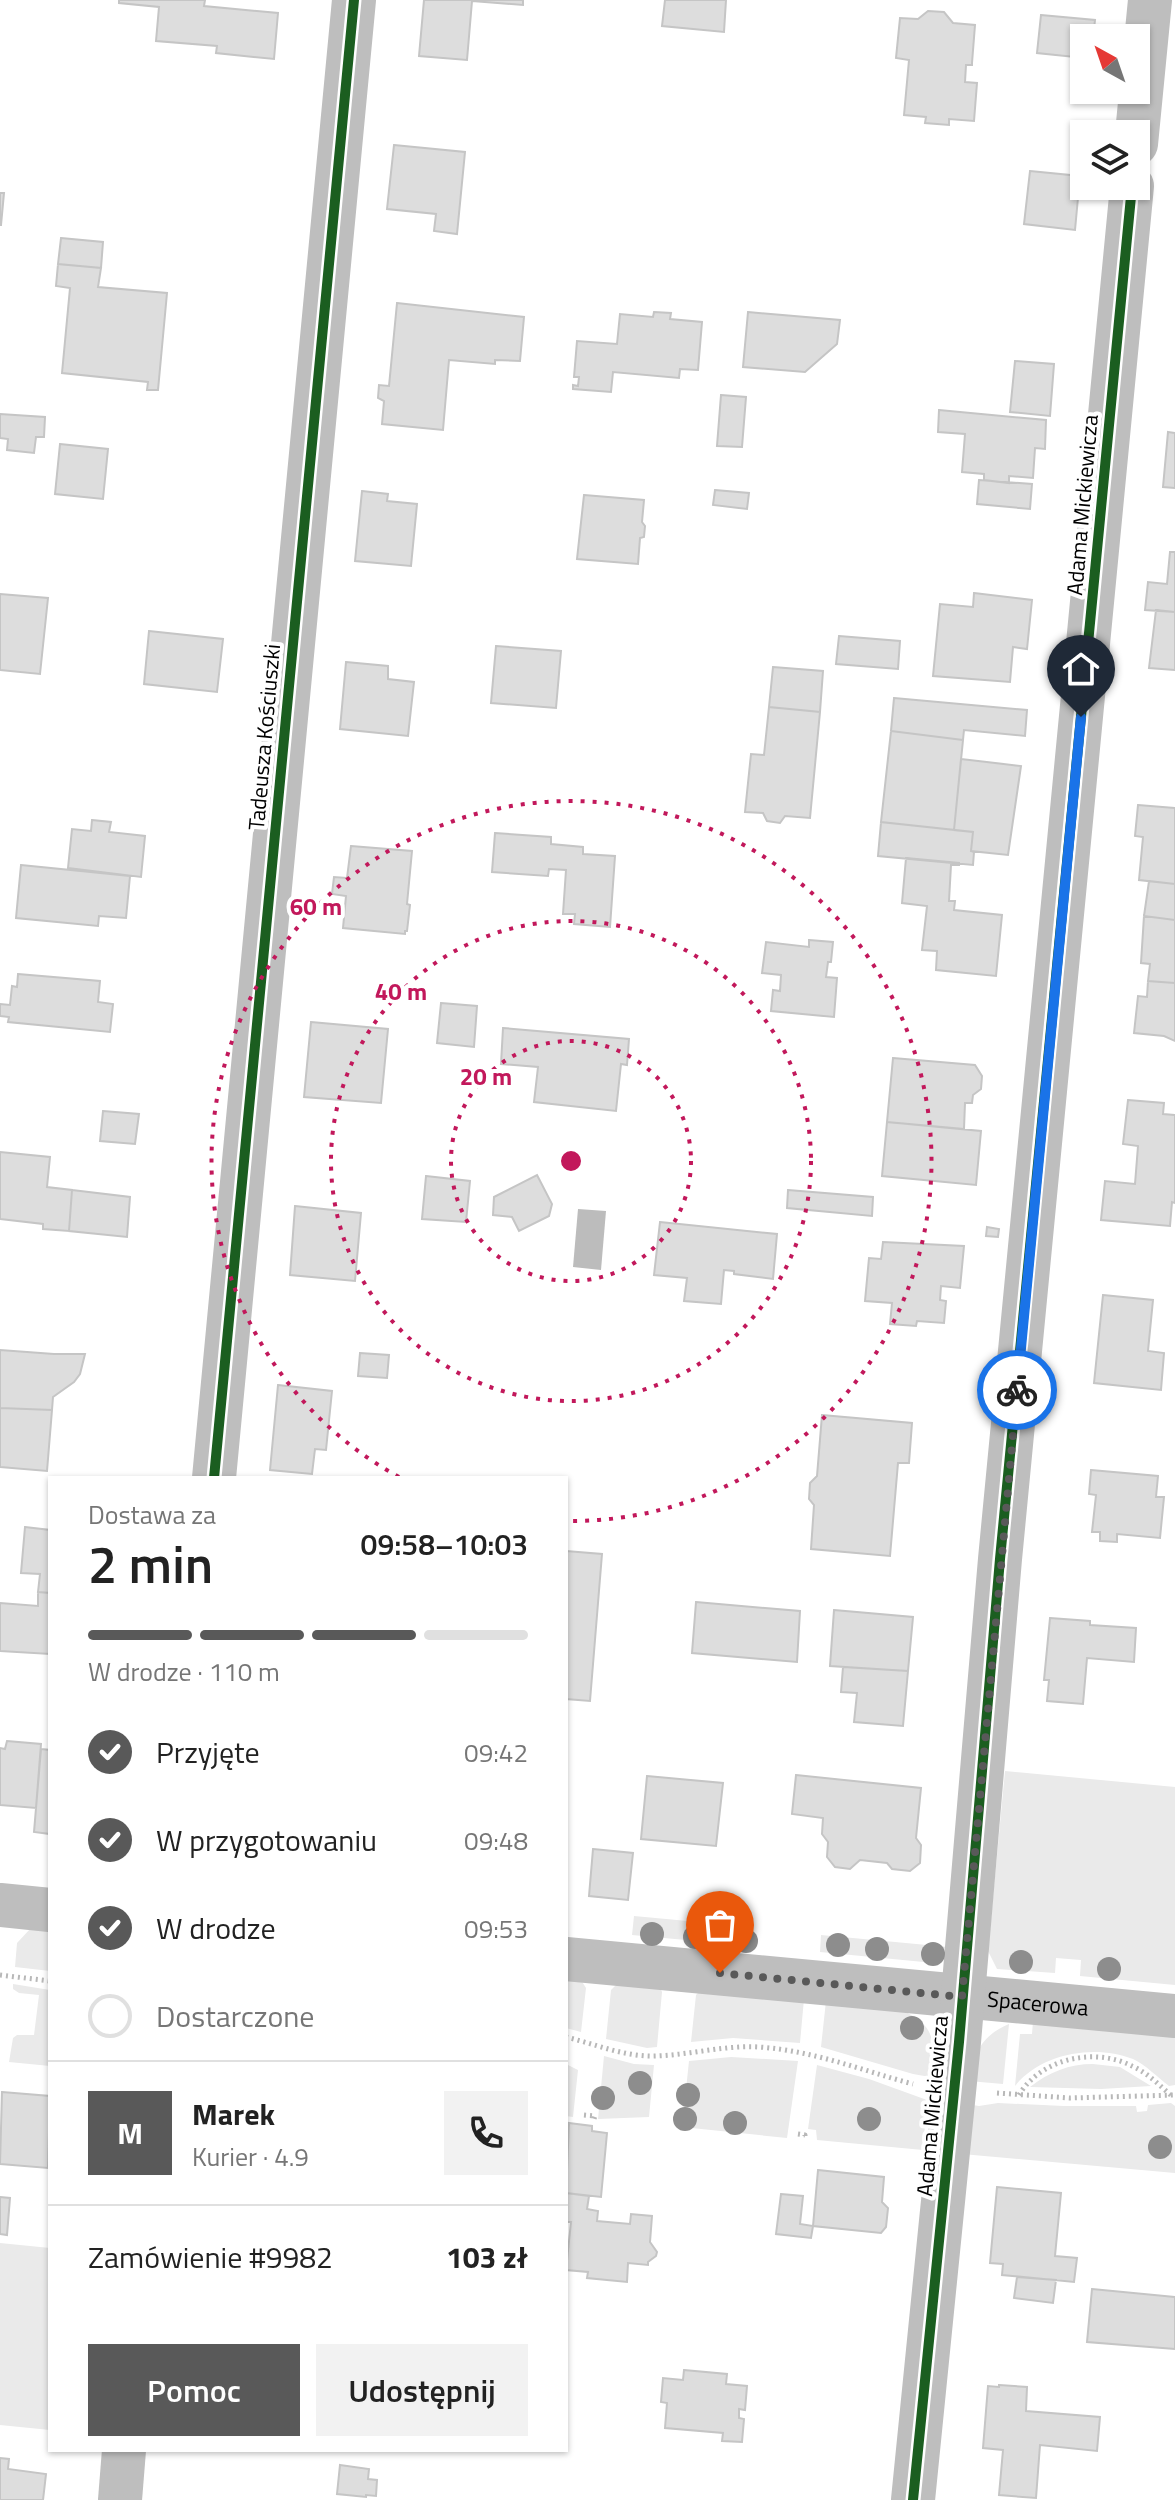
<!DOCTYPE html>
<html lang="pl">
<meta charset="utf-8">
<style>
:root{--surface:#fff;--page:#f2f2f2;--text:#222;--muted:#767676;--line:#e0e0e0;--accent:#595959}
body{margin:0;font-family:"Titillium Web",sans-serif;background:var(--page);color:var(--text);height:100vh;display:flex;flex-direction:column;font-size:30px;white-space:nowrap}
*{box-sizing:border-box;margin:0}
p{font-size:26px;color:var(--muted)}
.icon{flex:none;width:44px;height:44px;fill:none;stroke:currentColor;stroke-width:2;stroke-linecap:round;stroke-linejoin:round}
.map{position:relative;flex:1;overflow:hidden}
.side{position:absolute;left:48px;top:1476px;width:520px;height:976px;display:flex;flex-direction:column;background:var(--surface);border-radius:0px;box-shadow:0 2px 6px #0004}
.side>*{flex:none}
.needle{width:52px;rotate:320deg}
.tools{position:absolute;left:1070px;top:24px;display:grid;gap:16px}
.tools a{display:grid;place-items:center;width:80px;height:80px;border-radius:0px;background:var(--surface);box-shadow:0 2px 6px #0004;font-size:40px}
.pin{position:absolute;display:grid;place-items:center;width:68px;height:68px;color:#fff;margin:-82px -34px;border-radius:50% 50% 50% 0;rotate:-45deg;box-shadow:0 0 8px #0007}
.pin .icon{rotate:45deg}
.courier{position:absolute;display:grid;place-items:center;width:80px;height:80px;margin:-40px;border:6px solid #1a73e8;border-radius:50%;background:#fff;color:#222;box-shadow:0 2px 10px #0007}
.headline em{font-style:normal;font-weight:600}
.headline div{display:flex;flex-direction:column-reverse}
.headline{display:flex;align-items:center;justify-content:space-between;height:136px;padding:0 40px}
h1{font-size:52px;font-weight:600;line-height:60px}
.bar{display:grid;grid-template-columns:repeat(4,1fr);gap:12px 8px;align-content:center;height:96px;padding:0 40px}
.bar i{height:10px;border-radius:6px;background:var(--line)}
.bar .on{background:var(--accent)}
.bar p{grid-column:span 4}
.line{display:flex;align-items:center;gap:20px;padding:0 40px;border-top:2px solid var(--line)}
.line div{flex:1}
.round{display:grid;place-items:center;flex:none;width:84px;height:84px;border-radius:0px;background:var(--page)}
ol{padding:0 40px;list-style:none}
li{display:flex;align-items:center;gap:24px;height:88px}
li p{margin-inline-start:auto}
li .icon{padding:8px;border-radius:50%;background:var(--accent);color:#fff;stroke-width:4}
li:last-child{color:var(--muted)}
li i{width:44px;height:44px;border:4px solid var(--line);border-radius:50%}
.action{display:flex;gap:16px;margin-top:auto;padding:16px 40px}
.action a{flex:1;height:92px;border-radius:0px;background:var(--accent);color:#fff;font-size:32px;font-weight:600;line-height:92px;text-align:center}
.action a+a{background:var(--page);color:var(--text)}
.map>svg:first-child{display:block}
</style>
<div class="map">
<svg width="1175" height="2500" viewBox="0 0 1175 2500">
<rect width="100%" height="100%" fill="#fff"/>
<path fill="#eaeaea" d="M1005,1771L1175,1787V1985L1080,1976L1081,1960L1056,1958L1055,1973L997,1969L988,1951Z
M634,1916L709,1923L707,1942L632,1935Z
M31,1928L50,1929V1971L15,1967L17,1943Z
M821,1935L948,1947L934,1963L820,1952Z
M566,1978L581,1980L586,1988L581,2032L566,2028Z
M618,1983L660,1987L662,1992L657,2047L647,2048L606,2039L611,1990Z
M13,1984L50,1990V2066L9,2062L13,2038L17,2035H34L39,1995L19,1993L13,1989Z
M700,1991L804,1999L800,2043L733,2038L691,2042L696,1995Z
M826,2001L904,2011C939,2029 933,2042 930,2077L913,2074L821,2047Z
M1033,2021L1175,2035V2085L1169,2086C1157,2077 1146,2065 1133,2059C1095,2044 1041,2053 1015,2086L1020,2034H1032Z
M1009,2024L1003,2084L969,2081C974,2053 982,2035 1009,2024Z
M604,2056L634,2064L654,2065L649,2117L598,2119Z
M731,2057L798,2061L787,2138L682,2127L689,2061Z
M566,2064L578,2070L573,2117L566,2116Z
M1093,2064L1120,2067L1151,2086L1101,2089L1030,2087C1049,2072 1069,2064 1093,2064Z
M817,2065L869,2079L927,2100L923,2150L817,2140L816,2130L808,2129Z
M998,2103L1064,2106H1136L1137,2112L1147,2111L1148,2105L1171,2103L1175,2106V2173L962,2154L967,2104L979,2106Z
M0,2243L50,2248V2430L0,2425Z"/>
<path fill="#bcbcbc" d="M578,1209L606,1211L601,1270L573,1267Z"/>
<path fill="#ddd" stroke="#c5c5c5" stroke-width="2" d="M119,0H205L204,6L278,13L274,59L216,53L217,46L156,41L159,7L119,3Z
M424,0H523V5L472,1L467,60L419,56Z
M665,0H726L724,32L662,26Z
M928,11L944,12L953,23L975,25L972,63V65H966L965,82L977,83L974,121L949,119V125L925,123L926,117L904,115L909,60L896,58L900,18L918,19Z
M1041,15L1095,20L1093,38H1084V58L1037,53Z
M394,145L465,152L457,234L434,231L436,214L387,209Z
M1030,171L1080,176L1075,230L1024,224Z
M0,193H4L1,225H0Z
M61,238L103,242L101,268L58,264Z
M58,264L101,268L98,287L167,293L158,390H147L148,382L62,373L70,288L56,286Z
M397,303L524,317L520,361L495,360V364L449,360L443,430L382,424L384,401L378,398L379,385L389,386Z
M654,312L671,313L670,319L702,322L698,370L680,369L679,378L613,372L611,392L573,389V385L578,386L579,377H574L577,341L617,344L620,314L653,317Z
M748,312L840,320L837,344L805,372L743,367Z
M1015,361L1054,364L1050,416L1010,412Z
M721,395L746,397L742,447L717,446Z
M939,410L1046,420L1045,449L1035,448L1033,478L1009,476V483L984,480V474L962,472L965,434L938,432Z
M0,414L45,417L44,437H36L34,453L7,450L8,439L0,438Z
M1168,432L1175,433V488L1163,487Z
M60,444L108,449L103,499L55,494Z
M979,480L1032,484L1030,509L977,504Z
M715,490L749,493L747,509L713,505Z
M362,491L388,494L387,501L417,504L411,566L355,561Z
M584,495L644,500L642,522L645,526L644,537L640,538L638,564L577,559Z
M1170,552H1175V612L1145,610L1148,582L1167,584Z
M974,593L1032,600L1027,649L1013,647L1010,682L933,676L940,604L973,607Z
M0,594L48,598L40,674L0,670Z
M1156,610L1175,612V670L1149,668Z
M149,631L223,639L217,692L144,684Z
M839,636L900,641L898,669L836,664Z
M496,646L561,651L556,708L491,703Z
M346,662L388,666V679L414,682L408,736L340,729Z
M773,667L823,671L820,712L769,707Z
M894,698L1027,710L1025,736L964,730L963,740L891,731Z
M769,707L820,712L810,818L785,816L780,823L767,821L763,813L745,812L751,754L764,755Z
M891,731L963,740L954,830L881,822Z
M961,759L1021,766L1008,855L971,851L973,832L954,830Z
M1138,805L1175,808V884L1139,880L1143,837L1135,836Z
M92,820L111,822L109,832L145,836L141,877L68,868L72,829L91,831Z
M881,822L973,832L971,851L974,852L973,865L878,856Z
M495,833L551,837V844L583,847V854L615,856L610,927L574,924L575,914H563L566,870L549,869L548,876L492,872Z
M351,846L412,851L407,904L410,905L407,931H405V934L343,928L346,896L332,894L334,877L347,878Z
M906,858L959,863V865H951L949,901H955L954,910L1002,915L996,976L936,970L937,951L922,950L927,906L902,903Z
M21,865L130,876L126,918L99,916L98,926L16,918Z
M1149,881L1175,884V920L1144,916Z
M1144,916L1175,920V983L1148,981L1150,964L1141,963Z
M809,940L833,942L831,962H828L826,977L837,978L834,1017L771,1011L773,990L780,991L781,975L762,973L766,942L809,947Z
M18,974L100,981L98,1002L113,1004L110,1032L8,1022L9,1017L0,1016V1004L10,1005L12,986L17,987Z
M1148,981L1175,983V1041L1164,1036L1134,1033L1138,996L1147,997Z
M441,1003L477,1006L474,1047L437,1043Z
M311,1022L388,1029L381,1103L304,1097Z
M503,1028L629,1039L627,1065L621,1064L616,1111L534,1102L538,1067L501,1064Z
M893,1058L975,1065L982,1076L981,1089L973,1095L972,1103H965L964,1129L887,1122Z
M1128,1100L1164,1103L1163,1114L1175,1115V1203L1172,1202L1170,1226L1101,1220L1105,1181L1135,1184L1138,1146L1123,1144Z
M103,1111L139,1114L135,1144L100,1141Z
M887,1122L981,1131L976,1185L882,1176Z
M0,1152L50,1157L47,1187L72,1190L69,1231L43,1229V1224L0,1219Z
M537,1175L552,1204L549,1216L519,1231L512,1217L493,1215L494,1197Z
M426,1176L470,1181L466,1222L422,1219Z
M72,1190L130,1197L127,1237L69,1231Z
M788,1190L873,1197L872,1216L787,1208Z
M295,1206L361,1213L355,1281L290,1275Z
M660,1222L777,1234L773,1279L734,1274V1271L724,1270L721,1304L684,1301L687,1278L654,1275Z
M987,1227L999,1229L998,1237L986,1236Z
M883,1242L964,1246L960,1288L941,1286L940,1300L946,1301L944,1323L917,1321L916,1326L890,1324L892,1303L865,1301L869,1258L881,1259Z
M1103,1295L1153,1300L1148,1351L1164,1353L1161,1390L1094,1383Z
M0,1350L54,1354H85L80,1374L74,1382L53,1397L52,1410L0,1408Z
M360,1353L389,1355L387,1378L358,1376Z
M278,1385L332,1391L326,1450L315,1449L312,1474L270,1470Z
M0,1408L52,1410L47,1471L0,1467Z
M822,1415L912,1423L909,1463H898L890,1556L811,1549L814,1505L809,1499L810,1483L817,1476Z
M1091,1470L1158,1476L1156,1497H1164L1160,1538L1117,1534V1542L1100,1541V1532H1092L1096,1495L1089,1494Z
M25,1527L50,1530V1593L38,1592L40,1574L21,1573Z
M566,1551L602,1554L590,1701L566,1699Z
M38,1592L50,1593V1654L0,1651V1603L38,1606Z
M696,1602L800,1611L797,1662L692,1653Z
M834,1610L913,1617L908,1671L830,1666Z
M1050,1618L1090,1621V1625L1136,1628L1134,1662L1087,1658L1083,1704L1047,1701L1049,1680H1044Z
M843,1667L908,1671L903,1726L854,1722L857,1693L841,1692Z
M7,1741L41,1744L36,1808L0,1805V1748L5,1749Z
M41,1749L50,1750V1834L34,1832Z
M796,1775L921,1788L916,1838L921,1845L920,1863L910,1871L892,1869L887,1863L860,1860L850,1869L835,1867L827,1857L828,1842L822,1834L823,1818L792,1814Z
M647,1776L723,1783L716,1846L641,1839Z
M593,1849L633,1853L628,1900L589,1896Z
M2,2092L50,2096L48,2168L0,2164Z
M569,2123L592,2126V2131L607,2133L601,2197L566,2193Z
M818,2170L884,2177L882,2202L888,2208L886,2227L881,2233L813,2226Z
M997,2187L1061,2193L1055,2256L1077,2258L1074,2282L1002,2275L1003,2264L990,2263Z
M566,2193L589,2196L587,2209L598,2211L597,2221L630,2224L631,2214L652,2216L650,2242L657,2252L656,2256L648,2262V2265L628,2263L627,2282L587,2278L588,2272L566,2270L571,2222H566Z
M781,2194L803,2196L800,2224L813,2226L811,2238L776,2234Z
M0,2197L10,2198L7,2235L0,2234Z
M1017,2277L1056,2280L1053,2303L1014,2298Z
M1092,2289L1175,2297V2349L1087,2342Z
M684,2370L727,2374L726,2384L747,2386L745,2410L739,2409V2418L744,2419L742,2442L722,2441L723,2433L665,2428L667,2403L661,2402L663,2378L683,2380Z
M999,2385L1027,2387L1026,2411L1100,2417L1097,2451L1040,2445L1036,2498L999,2495L1003,2450L983,2448L988,2386L999,2387Z
M0,2458L9,2459L8,2469L46,2474L43,2500H0Z
M340,2465L369,2469L368,2479L377,2480L376,2496L366,2495V2497L337,2494Z"/>
<g fill="none" stroke-linecap="round" stroke-linejoin="round">
<path stroke="#b8b8b8" stroke-width="5" stroke-dasharray="2 4" stroke-linecap="butt" d="M0,1975L50,1981
M566,2037C595,2044 625,2057 655,2056C690,2055 724,2045 759,2047C815,2051 860,2070 913,2084
M997,2093L1070,2098L1175,2095
M1019,2095C1041,2058 1095,2047 1132,2066C1148,2073 1160,2086 1173,2097
M584,2115L595,2116L594,2119
M798,2134L805,2135V2140"/>
<g stroke="#bebebe" stroke-width="44">
<path d="M1136,144L1150,0"/>
<path d="M214,1478L354,0"/>
<path d="M0,1905L50,1910"/>
<path id="s1" d="M566,1959L1175,2016"/>
<path d="M120,2500L124,2450"/>
<path d="M913,2500L959,2042L1000,1559L1132,186"/>
</g>
<defs>
<path id="cycleway" d="M214,1478L354,0
M913,2500L959,2042L1000,1559L1132,186"/>
</defs>
<use href="#cycleway" stroke="#fff" stroke-width="15"/>
<use href="#cycleway" stroke="#1b5e20" stroke-width="10"/>
</g>
<g fill="#8d8d8d">
<circle cx="652" cy="1934" r="12"/>
<circle cx="695" cy="1937" r="12"/>
<circle cx="746" cy="1941" r="12"/>
<circle cx="838" cy="1945" r="12"/>
<circle cx="877" cy="1949" r="12"/>
<circle cx="933" cy="1954" r="12"/>
<circle cx="1021" cy="1962" r="12"/>
<circle cx="1109" cy="1969" r="12"/>
<circle cx="912" cy="2028" r="12"/>
<circle cx="640" cy="2083" r="12"/>
<circle cx="688" cy="2095" r="12"/>
<circle cx="603" cy="2098" r="12"/>
<circle cx="685" cy="2119" r="12"/>
<circle cx="869" cy="2119" r="12"/>
<circle cx="735" cy="2123" r="12"/>
<circle cx="1160" cy="2147" r="12"/>
</g>
<g fill="none" stroke-linecap="round" stroke-linejoin="round">
<path stroke="#595959" stroke-width="8" stroke-dasharray="0 14.4" d="M720,1973L962,1997L1017,1390"/>
<path stroke="#1a73e8" stroke-width="10" d="M1017,1390L1081,717"/>
</g>
<g fill="none" stroke="#c2185b" stroke-width="4" stroke-dasharray="4 8">
<circle cx="571" cy="1161" r="120"/>
<circle cx="571" cy="1161" r="240"/>
<path d="M399 1477A360 360 0 1 1 568 1521"/>
</g>
<g text-anchor="middle" dominant-baseline="central" stroke-width="8" stroke-linejoin="round" paint-order="stroke">
<g font-size="22" fill="#000" stroke="#fff">
<text transform="translate(1082 505) rotate(-85)">Adama Mickiewicza</text>
<text transform="translate(264 737) rotate(-85)">Tadeusza Kościuszki</text>
<text stroke="none"><textPath href="#s1" startOffset="474">Spacerowa</textPath></text>
<text transform="translate(932 2106) rotate(-85)">Adama Mickiewicza</text>
</g>
</g>
<circle cx="571" cy="1161" r="12" fill="#c2185b" stroke="#fff" stroke-width="4"/>
<g font-size="24" text-anchor="middle" font-weight="bold" fill="#c2185b" stroke="#fff" stroke-width="8" stroke-linejoin="round" paint-order="stroke">
<text x="316" y="915">60 m</text>
<text x="401" y="1000">40 m</text>
<text x="486" y="1085">20 m</text>
</g>
</svg>
<div class="tools">
<a><svg class="needle" viewBox="-14 -14 28 28"><path d="M0-13l5 13h-10z" fill="#e53935"/><path d="M0 13l5-13h-10z" fill="#767676"/></svg></a>
<a><svg class="icon" aria-label="layers" viewBox="0 0 24 24"><path d="M12 4l9 5-9 5-9-5zM3 14l9 5 9-5"/></svg></a>
</div>
<div class="pin" style="left:720px;top:1973px;background:#ea580c"><svg class="icon" aria-label="bag" viewBox="0 0 24 24"><path d="M5 8h14l-1 12H6zM9 8a3 3 0 0 1 6 0"/></svg></div>
<div class="pin" style="left:1081px;top:717px;background:#1f2937"><svg class="icon" aria-label="home" viewBox="0 0 24 24"><path d="M3 11l9-7 9 7M6 9v11h12V9"/></svg></div>
<div class="courier" style="left:1017px;top:1390px"><svg class="icon" aria-label="bike" viewBox="0 0 24 24"><circle cx="6" cy="16" r="4"/><circle cx="18" cy="16" r="4"/><path d="M6 16l4-8h5l3 8M10 8l3 8H6M13 5h3"/></svg></div>
<section class="side">
<div class="headline"><div><h1>2 min</h1><p>Dostawa za</p></div><em>09:58–10:03</em></div>
<div class="bar"><i class="on"></i><i class="on"></i><i class="on"></i><i></i><p>W drodze · 110 m</p></div>
<ol>
<li><svg class="icon" aria-label="check" viewBox="0 0 24 24"><path d="M5 12l5 5 9-10"/></svg>Przyjęte<p>09:42</p></li>
<li><svg class="icon" aria-label="check" viewBox="0 0 24 24"><path d="M5 12l5 5 9-10"/></svg>W przygotowaniu<p>09:48</p></li>
<li><svg class="icon" aria-label="check" viewBox="0 0 24 24"><path d="M5 12l5 5 9-10"/></svg>W drodze<p>09:53</p></li>
<li><i></i>Dostarczone</li>
</ol>
<div class="line" style="height:144px"><b class="round" style="background:var(--accent);color:#fff">M</b><div><b>Marek</b><p>Kurier · 4.9</p></div><a class="round"><svg class="icon" aria-label="phone" viewBox="0 0 24 24"><path d="M5 4h4l2 5-3 2q2 4 5 5l2-3 5 2v4C11 20 4 13 5 4z"/></svg></a></div>
<div class="line" style="height:104px"><div>Zamówienie #9982</div><b>103 zł</b></div>
<div class="action"><a>Pomoc</a><a>Udostępnij</a></div>
</section>
</div>
